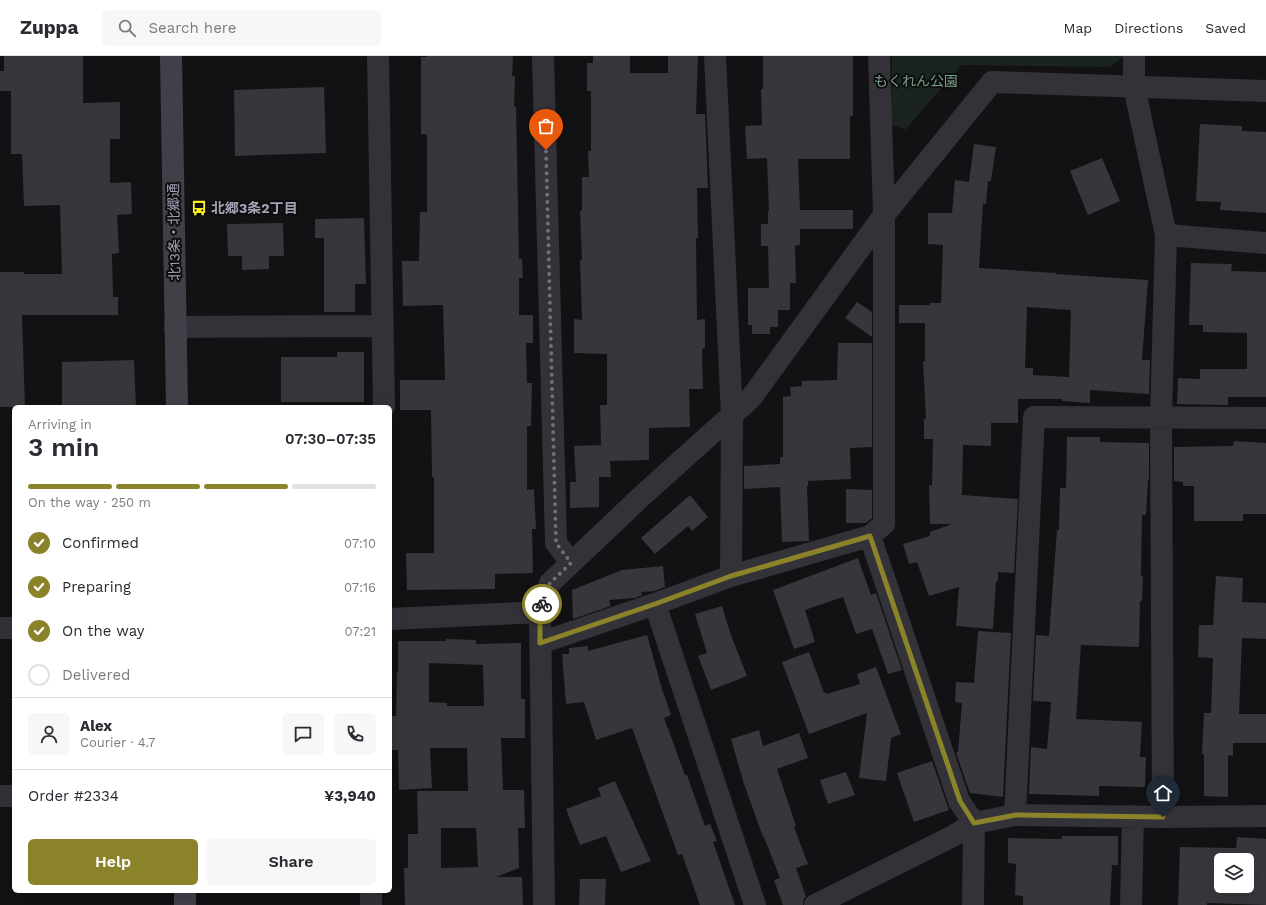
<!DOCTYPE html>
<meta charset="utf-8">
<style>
:root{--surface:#fff;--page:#f7f7f7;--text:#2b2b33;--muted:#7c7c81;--line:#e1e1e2;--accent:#8a832a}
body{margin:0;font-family:"Work Sans","Noto Sans JP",sans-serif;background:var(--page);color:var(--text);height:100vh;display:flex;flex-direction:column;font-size:15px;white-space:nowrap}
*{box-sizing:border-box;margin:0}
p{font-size:13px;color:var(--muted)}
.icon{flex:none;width:22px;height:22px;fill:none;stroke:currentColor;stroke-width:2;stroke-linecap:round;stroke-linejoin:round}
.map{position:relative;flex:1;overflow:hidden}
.drawer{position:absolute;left:12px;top:349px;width:380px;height:488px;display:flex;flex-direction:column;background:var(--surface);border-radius:6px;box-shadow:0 4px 16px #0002}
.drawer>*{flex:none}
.buttons{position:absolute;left:1214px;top:797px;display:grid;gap:8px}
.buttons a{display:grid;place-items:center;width:40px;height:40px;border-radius:6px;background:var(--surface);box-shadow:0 4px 16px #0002;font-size:20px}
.pin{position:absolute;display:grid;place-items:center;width:34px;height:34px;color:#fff;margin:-41px -17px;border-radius:50% 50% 50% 0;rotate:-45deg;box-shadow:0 0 4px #0007}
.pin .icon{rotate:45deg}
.courier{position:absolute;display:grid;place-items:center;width:40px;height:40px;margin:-20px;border:3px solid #8a832a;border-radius:50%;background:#fff;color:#222;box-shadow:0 1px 5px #0007}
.overview em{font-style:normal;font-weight:600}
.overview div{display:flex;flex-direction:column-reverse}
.overview{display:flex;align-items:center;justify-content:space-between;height:68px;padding:0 16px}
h1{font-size:26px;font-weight:600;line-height:30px}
.bar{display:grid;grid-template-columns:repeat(4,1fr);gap:6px 4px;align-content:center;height:48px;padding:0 16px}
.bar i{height:5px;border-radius:3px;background:var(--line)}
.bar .selected{background:var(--accent)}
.bar p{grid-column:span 4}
.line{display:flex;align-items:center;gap:10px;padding:0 16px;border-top:1px solid var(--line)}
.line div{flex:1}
.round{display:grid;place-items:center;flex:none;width:42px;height:42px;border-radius:6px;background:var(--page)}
ol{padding:0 16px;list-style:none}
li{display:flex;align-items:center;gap:12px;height:44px}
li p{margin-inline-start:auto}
li .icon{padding:4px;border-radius:50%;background:var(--accent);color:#fff;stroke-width:4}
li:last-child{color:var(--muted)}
li i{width:22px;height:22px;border:2px solid var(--line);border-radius:50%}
.cta{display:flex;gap:8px;margin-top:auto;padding:8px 16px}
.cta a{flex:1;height:46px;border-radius:6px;background:var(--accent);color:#fff;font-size:16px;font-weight:600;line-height:46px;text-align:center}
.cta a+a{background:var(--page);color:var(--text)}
header{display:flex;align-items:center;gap:24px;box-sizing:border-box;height:56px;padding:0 20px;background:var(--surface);border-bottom:1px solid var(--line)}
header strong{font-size:19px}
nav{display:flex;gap:22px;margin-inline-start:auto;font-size:14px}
.search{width:280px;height:36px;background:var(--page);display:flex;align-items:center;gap:10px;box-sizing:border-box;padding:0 14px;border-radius:6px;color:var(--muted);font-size:15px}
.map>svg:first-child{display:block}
</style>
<header>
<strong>Zuppa</strong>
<div class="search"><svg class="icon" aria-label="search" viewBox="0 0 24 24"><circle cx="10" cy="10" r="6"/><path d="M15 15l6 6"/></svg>Search here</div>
<nav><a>Map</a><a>Directions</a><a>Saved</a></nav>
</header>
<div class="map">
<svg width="1266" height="849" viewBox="0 0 1266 849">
<rect width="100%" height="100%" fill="#121113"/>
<path fill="#1b231e" d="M892,0H1124L1110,11L962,9L905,74L891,68Z"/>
<path fill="#36363b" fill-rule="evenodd" d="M4,0H83V47L120,46V83H110V127L131,126L132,158L117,159L119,197L112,198L113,241H118V259H22L25,351H0V216H24V218H62L60,149L24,150L22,98H11V35H0V15H4Z
M427,0H513L512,20H515L514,51L516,50L519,203H522L523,222H519V259H533V287H526L527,327H532L531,370H527V434L534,433L536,473H532L533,517L495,518V533L407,534L406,497H434V421H432L431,354H400V324H445L443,249L403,250L402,205H419L420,156H427V79L421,78V1H427Z
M593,0H630V17H668V0H698L696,58H705L708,132H697L698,182H696L697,264L705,263V292L702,293L703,333H689L690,371L649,372V404L610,405L611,421H599V451L570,452V426H576L574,390L601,389L600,349H607V298L574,297V263L582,264L580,204H582L580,155H582V121H589L588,95H591V35H587V7H593Z
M763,0H853V60H850V103H798L800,154H853V173H800V189L795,190L796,227H790V254H778V271H770V278H752V269H748V232H769L768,190H761V168H768V155H769L767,102L747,103L745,70L762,69L761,33H763Z
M324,31L326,97L235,100L234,34Z
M1200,68L1242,70V75L1266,76V157L1220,154L1221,146L1196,145Z
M974,88L996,91L991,125H988L986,148L983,147L979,212L1056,217V218L1148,224L1142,304H1150L1149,338L1090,334V347L1062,345V343H1018V367H991V390L963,389L962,439L1018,443L1014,517L998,516V525H996L993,573L956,570L959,531L929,540L917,506L909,508L903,488L930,480V476L952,468H930L929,429H932L933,383H924V363H926L923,305H925V267H899V249H930V247H941L943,189L928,188V157H952L955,124L969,126ZM1027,251L1071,254L1069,321L1033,319V312H1025Z
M1102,102L1120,145L1088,159L1070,115Z
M364,162L366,228H355V256H324V182H315V163Z
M283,167L284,200H269V213L242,214V200H228L227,168Z
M1191,207L1232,208L1231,215L1266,216V341H1228V349L1177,348L1178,322L1200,323V313H1247V277L1203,276V269H1189Z
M857,246L872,256V281L845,262Z
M838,287H872V391L850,392L851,423L808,425V430H807L809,485L782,486L780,431L744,433V410L780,408V401H783V341L791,340L790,331L802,330V325L837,324Z
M337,296H364V346H281V301H337Z
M134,304L136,351H62V306Z
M1067,381H1100V386L1149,387V424H1148L1146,459H1142L1141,520H1143L1142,545H1140L1139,591L1081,589L1076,663L1142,666L1140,701H1146L1145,731L1099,730V740L1029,738L1031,691L1047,693L1051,646L1033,645L1036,579L1049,580L1057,474H1059L1060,432H1066Z
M1234,385L1266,387V458H1243V465H1194V430H1183V426L1174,425V391L1233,390Z
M846,433L872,434V462L866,467H846Z
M690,439L708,461L692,475L688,470L655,498L641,482Z
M858,502L871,539L876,537L902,614L888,618L872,573L856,578L843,541L805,554L815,586L794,593L773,534Z
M663,510L665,531L655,535L641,536L642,539L635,542L609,544L611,550L573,563L572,534L622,514Z
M1216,520L1243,522L1242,546L1266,547V583L1242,582L1239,658H1266V687H1233V700L1228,699V741L1204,740V698H1202L1204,657H1211L1213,602L1198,601L1199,569H1213Z
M722,550L731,579L747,620L711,634L698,600L707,597L695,558Z
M978,575L1011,577L1003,741L970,737L956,697L958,696L962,647L955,646L956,626L974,627Z
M647,579L662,633L671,659L664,662L685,719H687L705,770L710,768L717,785L713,786L735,849H700L682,798L678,799L632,672L596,684L584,646L566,648L562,598H569V592L588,590V595Z
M446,583L476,584V588L521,587V643H525V682H501L503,734H524L525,772H518L519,812L496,821H522L523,849H405L404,812H408V778H418L417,735H468L467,692H430L432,732L399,734L398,694H392L391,660H396L397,616H398V585H446ZM429,607L483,609L484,650H447V647L429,646ZM441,772H476L478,811L441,812Z
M809,596L824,637L826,636L827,638L860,628L857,618L876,611L901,678L891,682L886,725L859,722L867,657L809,678L782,606Z
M759,674L763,690L799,677L808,702L777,713L796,770L794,771L808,808L796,812L806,841L804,842L803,849H783L774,824L780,822L764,781H763L744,728L731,683Z
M932,705L949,754L914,766L897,717Z
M846,716L855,739L828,748L820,724Z
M615,725L651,805L621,816L606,780L580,789L566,753L601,740L598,732Z
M1062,780H1118V809H1112L1110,849H1023V840L1015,839L1016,808L1008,807V782L1062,783Z
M1237,781L1266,783V849L1207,847V849H1178L1180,791L1236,792ZM1221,804H1247V830H1221Z
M580,823H606L605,849H579Z"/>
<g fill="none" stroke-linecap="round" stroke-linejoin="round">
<path stroke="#333238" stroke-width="22" d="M378,0L384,351
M543,0L556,487L571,507
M715,0L732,360L731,520
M1134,0V31L1166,179L1161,362L1163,761
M1166,179L1266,187
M175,271L382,270
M655,548L755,849
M390,563L540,556
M0,572H14
M540,587L655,548L731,520L870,480L884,468V159L879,0
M0,740H14
M1015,759L1034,361L1266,362
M371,835V849
M544,849L540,556L550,527L644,438L751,342L884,159L992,26L1266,35
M815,849L953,780L974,767L959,745L870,480
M973,849L974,767L1015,759L1163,761L1266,760
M1131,849L1133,760"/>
<path stroke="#404049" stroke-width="22" d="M171,0L177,351
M185,835V849"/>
</g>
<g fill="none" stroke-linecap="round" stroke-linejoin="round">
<path stroke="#706f7c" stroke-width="4" stroke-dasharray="0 7.2" d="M542,548L550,527L571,507L556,487L546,94"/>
<path stroke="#8a832a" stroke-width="5" d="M542,548L540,556V587L655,548L731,520L870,480L960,745L974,767L1016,759L1163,761"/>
</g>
<defs>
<symbol id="bus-bare" viewBox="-9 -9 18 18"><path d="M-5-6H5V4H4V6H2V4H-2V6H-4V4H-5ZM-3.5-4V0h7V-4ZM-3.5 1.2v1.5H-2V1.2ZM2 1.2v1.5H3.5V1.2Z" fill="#ffef1e" stroke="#0d0c0e" stroke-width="2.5" paint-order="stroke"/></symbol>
</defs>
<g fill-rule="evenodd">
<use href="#bus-bare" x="188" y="141" width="22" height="22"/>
</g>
<g text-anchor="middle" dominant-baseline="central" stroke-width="4" stroke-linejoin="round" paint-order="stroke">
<g font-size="14" fill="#77a285" stroke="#0d0c0e">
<text x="916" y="25">もくれん公園</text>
</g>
<g font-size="14" font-weight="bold" fill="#a2a2b5" stroke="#0d0c0e" text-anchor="start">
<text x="211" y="152">北郷3条2丁目</text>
</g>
<g font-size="14" fill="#a2a2b5" stroke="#0d0c0e">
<text transform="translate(174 176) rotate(-91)">北13条・北郷通</text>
</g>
</g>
</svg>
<div class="buttons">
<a><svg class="icon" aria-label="layers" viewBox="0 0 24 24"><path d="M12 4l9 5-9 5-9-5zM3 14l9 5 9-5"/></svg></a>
</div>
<div class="pin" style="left:546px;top:94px;background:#ea580c"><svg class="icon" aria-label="bag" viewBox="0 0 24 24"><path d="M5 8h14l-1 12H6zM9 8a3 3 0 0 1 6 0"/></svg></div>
<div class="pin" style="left:1163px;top:761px;background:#1f2937"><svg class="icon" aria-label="home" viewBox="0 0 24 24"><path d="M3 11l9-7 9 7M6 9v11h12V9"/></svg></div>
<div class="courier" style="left:542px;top:548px"><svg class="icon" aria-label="bike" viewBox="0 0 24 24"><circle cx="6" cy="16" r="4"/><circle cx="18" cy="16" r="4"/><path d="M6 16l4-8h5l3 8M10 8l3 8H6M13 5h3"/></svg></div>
<section class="drawer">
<div class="overview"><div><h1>3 min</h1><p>Arriving in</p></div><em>07:30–07:35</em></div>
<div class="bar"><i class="selected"></i><i class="selected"></i><i class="selected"></i><i></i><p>On the way · 250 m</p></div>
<ol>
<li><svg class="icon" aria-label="check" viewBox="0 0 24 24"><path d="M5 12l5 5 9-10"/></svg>Confirmed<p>07:10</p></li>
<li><svg class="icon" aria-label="check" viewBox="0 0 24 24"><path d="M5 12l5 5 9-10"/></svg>Preparing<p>07:16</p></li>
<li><svg class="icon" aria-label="check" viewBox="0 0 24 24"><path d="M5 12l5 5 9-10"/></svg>On the way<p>07:21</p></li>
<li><i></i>Delivered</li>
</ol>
<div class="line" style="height:72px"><a class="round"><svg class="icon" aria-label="person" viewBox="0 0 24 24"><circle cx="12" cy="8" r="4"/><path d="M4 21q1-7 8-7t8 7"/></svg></a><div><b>Alex</b><p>Courier · 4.7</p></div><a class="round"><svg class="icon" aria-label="chat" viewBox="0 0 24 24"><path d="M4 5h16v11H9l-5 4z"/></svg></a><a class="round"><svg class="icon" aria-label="phone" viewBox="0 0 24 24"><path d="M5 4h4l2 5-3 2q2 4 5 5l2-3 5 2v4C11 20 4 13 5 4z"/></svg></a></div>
<div class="line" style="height:52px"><div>Order #2334</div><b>¥3,940</b></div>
<div class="cta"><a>Help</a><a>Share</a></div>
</section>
</div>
